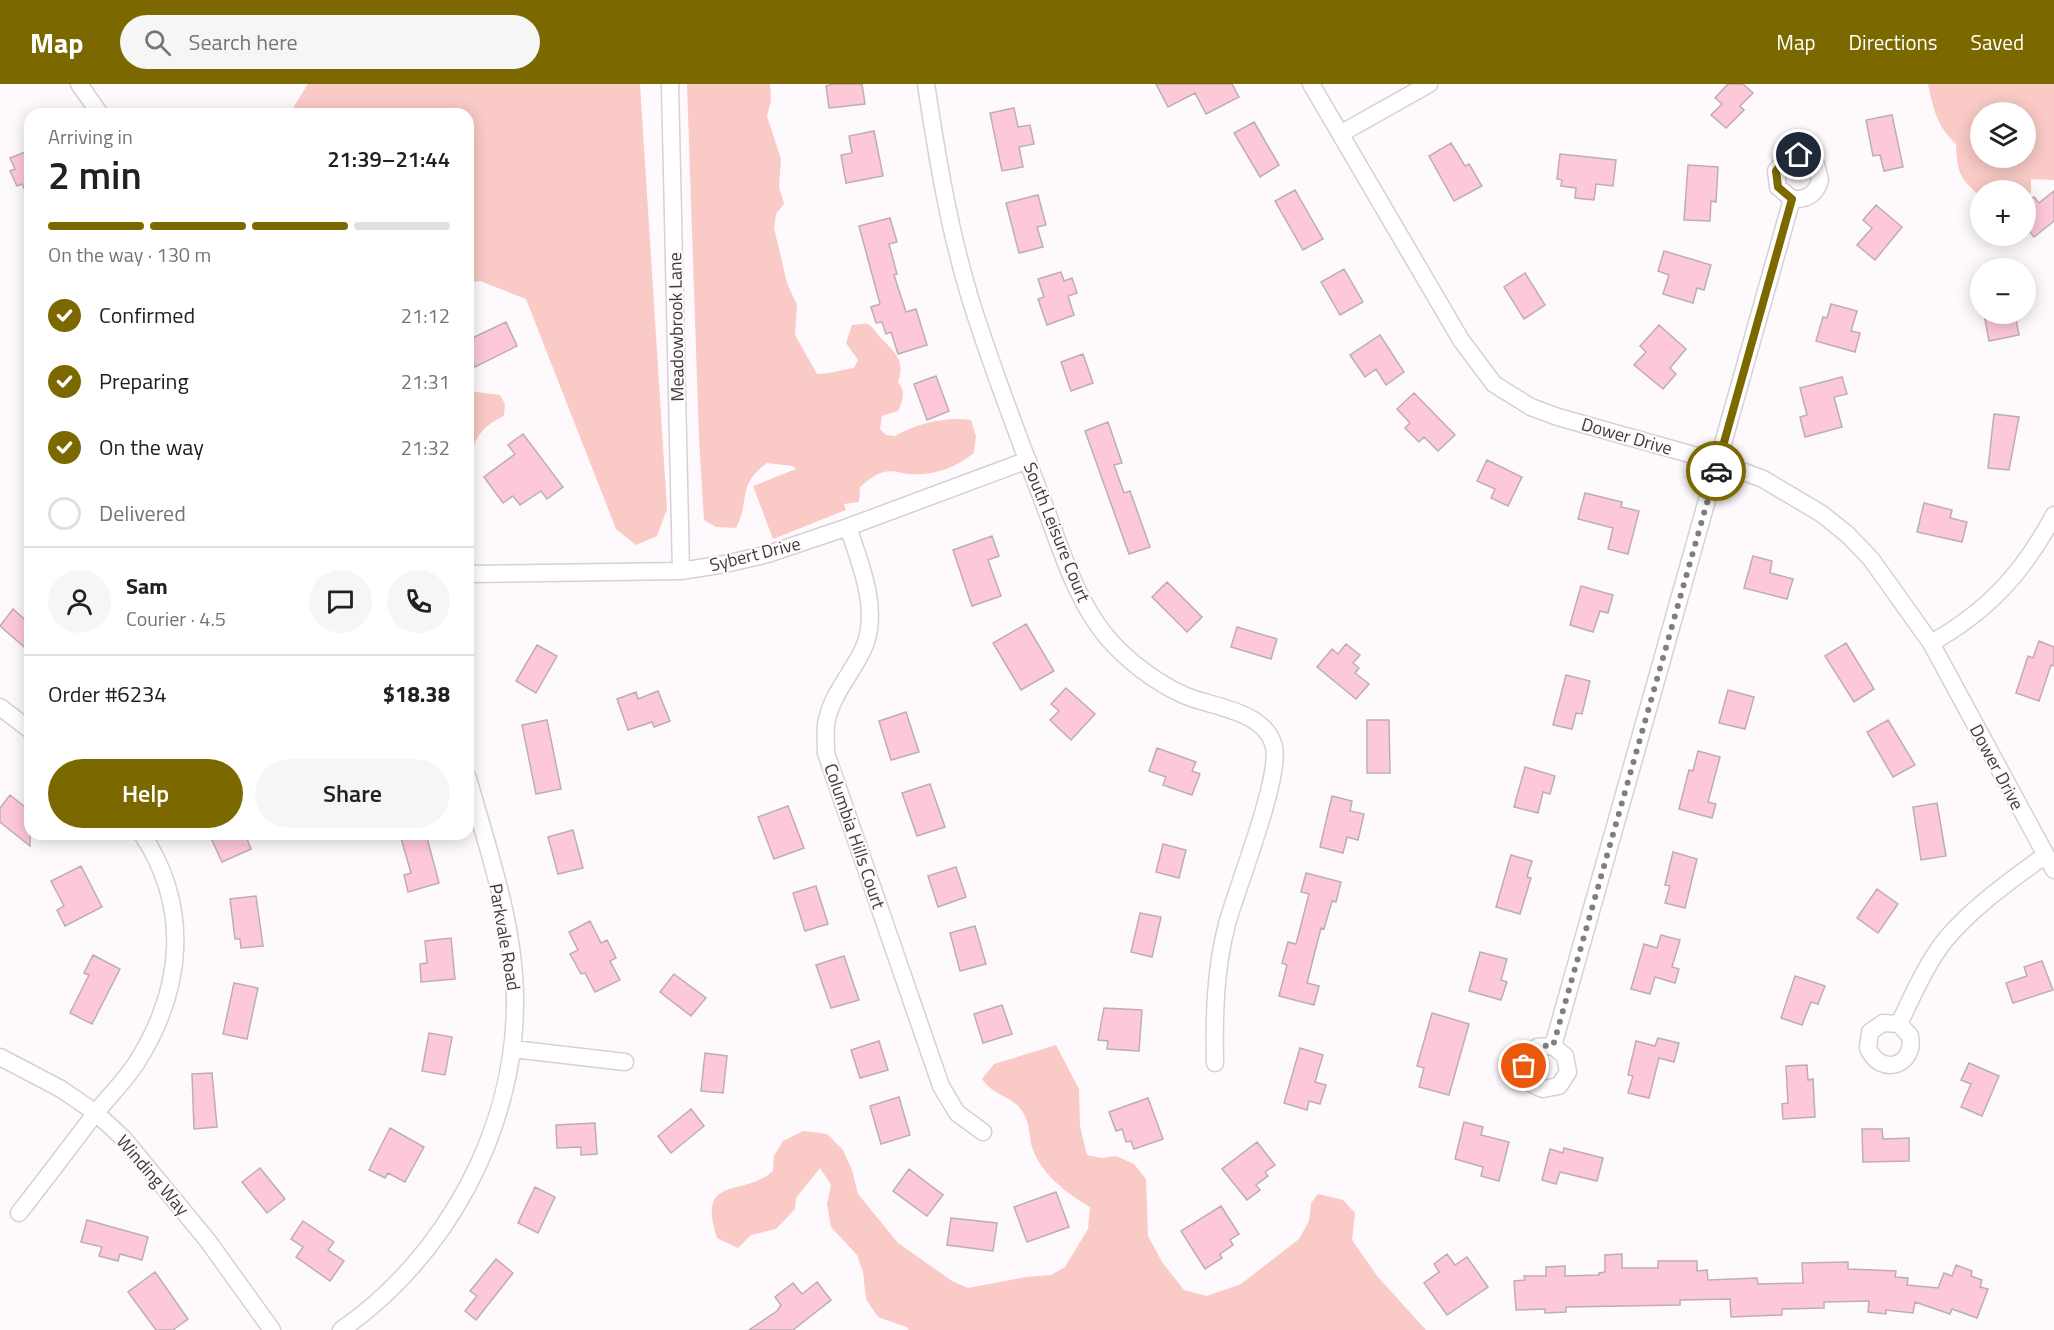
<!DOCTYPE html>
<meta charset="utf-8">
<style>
:root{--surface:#fff;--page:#f6f6f6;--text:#202124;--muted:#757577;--line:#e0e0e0;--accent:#7b6900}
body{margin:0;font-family:"Titillium Web",sans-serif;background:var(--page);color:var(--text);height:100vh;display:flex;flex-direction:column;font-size:22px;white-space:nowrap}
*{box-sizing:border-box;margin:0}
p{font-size:20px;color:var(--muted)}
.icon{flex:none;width:33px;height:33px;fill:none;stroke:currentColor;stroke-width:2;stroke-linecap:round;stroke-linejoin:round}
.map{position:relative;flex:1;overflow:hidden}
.drawer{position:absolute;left:24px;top:24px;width:450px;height:732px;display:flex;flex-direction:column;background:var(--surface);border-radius:18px;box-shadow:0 3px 15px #0003}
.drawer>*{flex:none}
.tools{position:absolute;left:1970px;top:18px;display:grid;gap:12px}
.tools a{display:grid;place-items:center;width:66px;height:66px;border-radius:50%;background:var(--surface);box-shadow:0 3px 15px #0003;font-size:30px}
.pin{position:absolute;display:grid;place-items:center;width:51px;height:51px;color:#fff;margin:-26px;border:3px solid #fff;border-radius:50%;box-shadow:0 2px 6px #0007}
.courier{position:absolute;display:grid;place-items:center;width:60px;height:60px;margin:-30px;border:4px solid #7b6900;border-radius:50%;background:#fff;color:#222;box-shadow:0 2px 8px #0007}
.overview em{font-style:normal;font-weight:600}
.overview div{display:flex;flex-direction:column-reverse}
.overview{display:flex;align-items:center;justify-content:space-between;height:102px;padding:0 24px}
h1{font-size:39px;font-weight:600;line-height:45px}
.bar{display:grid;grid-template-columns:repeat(4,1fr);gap:9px 6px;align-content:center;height:72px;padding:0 24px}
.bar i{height:8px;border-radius:4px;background:var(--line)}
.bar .selected{background:var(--accent)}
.bar p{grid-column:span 4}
.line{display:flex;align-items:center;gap:15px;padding:0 24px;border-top:2px solid var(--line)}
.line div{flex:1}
.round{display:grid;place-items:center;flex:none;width:63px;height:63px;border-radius:32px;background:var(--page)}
ol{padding:0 24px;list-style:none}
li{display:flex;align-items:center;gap:18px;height:66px}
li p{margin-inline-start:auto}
li .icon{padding:6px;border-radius:50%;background:var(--accent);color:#fff;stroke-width:4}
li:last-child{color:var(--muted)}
li i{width:33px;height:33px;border:3px solid var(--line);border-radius:50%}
.button{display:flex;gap:12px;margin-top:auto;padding:12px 24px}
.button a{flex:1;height:69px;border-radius:36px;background:var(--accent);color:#fff;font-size:24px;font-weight:600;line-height:69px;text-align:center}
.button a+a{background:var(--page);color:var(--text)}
header{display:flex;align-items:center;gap:36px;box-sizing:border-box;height:84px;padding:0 30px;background:var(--accent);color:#fff}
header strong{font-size:28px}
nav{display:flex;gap:33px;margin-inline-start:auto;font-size:21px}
.search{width:420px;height:54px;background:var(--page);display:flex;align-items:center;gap:15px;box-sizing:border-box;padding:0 21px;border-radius:33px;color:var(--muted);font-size:22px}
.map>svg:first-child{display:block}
</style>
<header>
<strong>Map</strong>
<div class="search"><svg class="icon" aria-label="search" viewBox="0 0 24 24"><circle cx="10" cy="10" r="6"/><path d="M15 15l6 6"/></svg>Search here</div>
<nav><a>Map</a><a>Directions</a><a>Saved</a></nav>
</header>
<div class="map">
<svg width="2054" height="1246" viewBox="0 0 2054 1246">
<rect width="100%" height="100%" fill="#fef9fd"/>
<path fill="#f9cac6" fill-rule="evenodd" d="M308,0H640L667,425L657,452L636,461L616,445L526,215L480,197L468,199V30H289Z
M687,0H770L771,17L767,32L781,75L779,103L784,120L776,130L774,144L787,199L797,221L795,251L817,290C830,290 841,286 854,284L858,276L846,259L852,241C856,241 863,239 867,240C873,242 876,249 880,253C894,268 906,276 898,298C906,308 903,316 898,327L882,332L880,345L886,351L895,352C915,340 947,332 971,336L976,352L974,369C955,384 934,392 908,390C901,389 891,386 884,388C875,390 867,397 860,403L859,418L844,420L846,426L773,455L753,402L796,385L793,382L767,379C736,402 751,415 736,444L716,443L704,436L699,354Z
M1928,0H2054V96L2031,95V109L2025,117V106H1980V112C1959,94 1957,87 1956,60C1937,43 1933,24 1928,0ZM1980,28H2025V74H1980Z
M468,304L476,308L500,311L505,320L504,332C458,353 476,385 472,424L468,428Z
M1056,961L1079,1005L1080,1042L1087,1071L1102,1074L1116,1072L1134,1080L1146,1095L1148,1152L1162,1178L1184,1206L1207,1212L1241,1200L1299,1155L1309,1137L1311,1119L1318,1110L1343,1116L1355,1129L1352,1156L1378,1193L1426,1246H908L909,1244L878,1233L866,1215L863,1188L857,1171L831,1143L827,1120L831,1101L820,1084L796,1114L795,1125L776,1145L751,1151L738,1164L717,1154C696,1089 743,1114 773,1087L774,1072L783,1057L803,1047L827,1050L843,1066L852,1086L858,1110L898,1159L952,1197L968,1204L1026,1193L1051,1191L1065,1183L1088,1145L1090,1123C1067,1110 1040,1089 1032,1063C1028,1049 1031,1037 1019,1023C1008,1011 993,1011 982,995L994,980Z"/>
<path fill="#fdc8d8" stroke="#bdaeb2" stroke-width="1.5" d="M833,0H862L865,20L829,24L826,2Z
M1156,0H1232L1239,13L1206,30L1195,9L1168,23Z
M1728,0H1743L1753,9L1740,22L1744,26L1726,44L1711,31L1722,20L1715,14Z
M1014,24L1018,43L1030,41L1034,60L1019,63L1023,83L1002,87L990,29Z
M1892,31L1903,83L1884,87L1880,71L1873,72L1866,36Z
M1254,38L1279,81L1260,93L1234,49Z
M874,47L883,92L846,99L841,71L852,69L849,52Z
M1451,59L1465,82L1469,80L1482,102L1454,117L1429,72Z
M30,66V117L22,100L17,102L10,87L15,85L10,74Z
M1560,70L1616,76L1613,102L1596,100L1594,116L1575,114L1576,104L1561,102L1562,96L1557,95Z
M1688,81L1718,83L1716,118L1711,117L1710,137L1684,136Z
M1295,106L1323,155L1303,166L1275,117Z
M2054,107V137L2034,153L2025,142V120L2034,113L2039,119Z
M1038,111L1046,141L1037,143L1043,163L1019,169L1006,119Z
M1876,121L1902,143L1875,176L1857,161L1872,144L1863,136Z
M890,134L897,158L889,160L897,190L894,191L906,228L916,225L927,261L898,270L891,248L886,250L882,238L876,239L871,223L880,220L859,142Z
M1664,167L1711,181L1704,206L1697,204L1693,219L1663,210L1669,191L1658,187Z
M1344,185L1363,218L1340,231L1321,198Z
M1061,188L1064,197L1072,194L1077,209L1068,212L1074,231L1047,241L1038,215L1044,213L1038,195Z
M1525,189L1545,221L1524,235L1504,203Z
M1831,220L1857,227L1851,247L1860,249L1855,268L1816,257L1823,233L1827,234Z
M1984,230H2015L2019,251L1989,257Z
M506,238L517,262L475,283L468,268V256Z
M1659,241L1686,265L1670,284L1676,290L1663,305L1634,281L1646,268L1640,262Z
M1380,251L1404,288L1386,301L1376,285L1365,293L1350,271Z
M1083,270L1093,299L1071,307L1061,278Z
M936,292L949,327L927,336L914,300Z
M1842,293L1847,310L1834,313L1842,343L1805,353L1800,333L1807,331L1800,304Z
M1414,309L1455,351L1438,367L1424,353L1419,358L1405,344L1410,339L1397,325Z
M1994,330L2019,333L2009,386L1988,384Z
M1108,338L1122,379L1114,381L1124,409L1130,407L1150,463L1129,470L1085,347Z
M523,350L563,403L547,415L541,407L520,421L513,412L503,419L484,393L515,370L508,361Z
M1487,376L1522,393L1508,422L1491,414L1495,405L1477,397Z
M1585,409L1622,418L1621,423L1639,427L1628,470L1608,465L1613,444L1578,435Z
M1924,419L1952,426L1950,434L1967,438L1962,458L1917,448Z
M992,452L999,472L988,476L1001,512L972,522L953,466Z
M1753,472L1772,477L1770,489L1793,495L1787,515L1744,504Z
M1167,498L1202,533L1187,548L1152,513Z
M1581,502L1613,511L1608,529L1600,527L1593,548L1570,541Z
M13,525L30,540V568L0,542Z
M1026,540L1054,587L1021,606L993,559Z
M1237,543L1277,555L1271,575L1231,563Z
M2039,557L2054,563V582L2051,581L2039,617L2016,609L2028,572L2033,574Z
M1846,559L1874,605L1854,618L1825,572Z
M1346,560L1360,571L1353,579L1359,584L1355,589L1369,600L1356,615L1317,583L1332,565L1338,570Z
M537,561L557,572L536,609L516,597Z
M1566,591L1590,597L1582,630L1576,629L1572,645L1553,641Z
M1066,604L1095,630L1071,656L1050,636L1059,627L1051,620Z
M1728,606L1754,613L1745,645L1719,639Z
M658,607L670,637L654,643L652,638L628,646L617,615L636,608L638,615Z
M906,628L919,668L891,676L879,637Z
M547,636L561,705L536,710L522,641Z
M1367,636H1389L1390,689H1367Z
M1888,636L1915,681L1893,693L1867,648Z
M1157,664L1196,678L1192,687L1200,690L1192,711L1163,701L1166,693L1149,687Z
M1698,667L1720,673L1708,718L1716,720L1712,734L1679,725L1689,686L1693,687Z
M1525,683L1555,692L1550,710L1543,708L1538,729L1514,723Z
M930,700L945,743L917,752L902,709Z
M10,711L30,727V762L0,738V724Z
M1332,712L1352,717L1350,727L1364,730L1358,756L1347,753L1343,769L1320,763Z
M1937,719L1946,772L1921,776L1913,723Z
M788,722L804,764L774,775L758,733Z
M573,746L583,784L558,790L548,753Z
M209,750H245L251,765L222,778Z
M416,750H426L439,799L408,808L404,791L411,789L401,754Z
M1163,760L1186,766L1179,794L1156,788Z
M1673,768L1697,775L1685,824L1665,819L1670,802L1665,801Z
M1511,771L1532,777L1527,793L1531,794L1520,830L1496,823Z
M81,782L102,823L65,842L57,826L64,822L51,797Z
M956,783L966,813L938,823L928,792Z
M1306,789L1341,798L1336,818L1332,817L1324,845L1321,844L1307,899L1319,902L1314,921L1279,912L1287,881L1282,879L1288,858L1296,860L1309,810L1301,808Z
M816,802L828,840L805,847L793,809Z
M1877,805L1898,820L1878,849L1857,834Z
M256,812L263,862L241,864L240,855H235L230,815Z
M1140,829L1161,833L1152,873L1131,868Z
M590,837L601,859L607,856L616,874L610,877L620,896L595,908L585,889L581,890L570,870L578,866L569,848Z
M975,842L986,880L960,887L950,849Z
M1661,851L1680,856L1672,883L1679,885L1675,899L1655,893L1650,910L1631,905L1644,860L1657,864Z
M451,854L455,895L421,898L420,880L427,879L425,857Z
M1480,868L1507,875L1501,896L1507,898L1501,916L1469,907Z
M93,871L120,885L92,940L70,929L89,891L84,889Z
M844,872L859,916L831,924L816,881Z
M2042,877L2053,906L2013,919L2006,899L2027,892L2024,883Z
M674,890L706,914L691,932L660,908Z
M1795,892L1825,902L1818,920L1811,918L1802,941L1781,934Z
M234,899L258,904L247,955L223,950Z
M1002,921L1012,950L983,959L974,930Z
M1104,924L1142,926L1139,967L1107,965L1108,957L1098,956Z
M1432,929L1469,940L1449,1011L1419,1003L1424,984L1417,982Z
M429,949L452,953L445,991L422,987Z
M1658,954L1679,959L1674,978L1659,974L1649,1014L1628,1009L1633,992L1628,991L1636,957L1655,962Z
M879,957L888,986L860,994L851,966Z
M1300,964L1323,971L1315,998L1326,1001L1320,1020L1309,1017L1307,1026L1284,1019Z
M705,969L727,972L723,1009L701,1007Z
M1969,979L1999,992L1982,1032L1961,1023L1971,1000L1961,996Z
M1807,981L1808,996L1813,995L1815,1033L1783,1035L1782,1020L1788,1019L1786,982Z
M212,989L217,1043L194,1045L192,990Z
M899,1013L910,1051L881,1060L870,1022Z
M1148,1014L1163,1055L1134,1065L1131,1057L1126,1058L1122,1045L1116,1047L1109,1028Z
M691,1025L704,1042L671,1069L658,1052Z
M1464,1038L1483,1043L1481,1051L1509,1058L1499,1097L1481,1092L1483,1083L1455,1075Z
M595,1039L597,1070L581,1071V1063L557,1064L556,1041Z
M390,1044L424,1063L405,1098L388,1089L385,1094L369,1086Z
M1862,1045H1882L1883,1055L1909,1054V1077L1863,1078Z
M1257,1058L1275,1081L1265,1088L1268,1092L1256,1101L1260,1106L1247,1116L1222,1085Z
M1564,1064L1603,1074L1597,1097L1560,1088L1556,1100L1542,1096L1550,1065L1563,1069Z
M260,1084L285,1115L267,1129L242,1098Z
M909,1085L943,1111L927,1132L893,1107Z
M535,1103L555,1113L538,1149L518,1139Z
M1056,1108L1069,1143L1027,1158L1014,1123Z
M1221,1122L1239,1150L1230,1156L1233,1161L1220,1170L1222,1174L1205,1185L1181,1147Z
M951,1134L997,1139L993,1167L947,1161Z
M87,1136L148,1153L142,1176L120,1170L118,1177L99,1172L102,1163L81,1158Z
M303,1137L334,1158L328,1166L344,1177L330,1197L296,1173L303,1163L291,1155Z
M1447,1170L1455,1181L1467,1173L1488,1203L1447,1231L1424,1199L1439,1188L1434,1180Z
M1622,1170V1184H1658V1177H1697V1187L1707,1186L1708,1196L1757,1194L1758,1200L1803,1199L1802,1179L1848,1178V1185L1896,1187L1895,1193L1908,1194L1907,1201L1938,1204L1944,1189L1952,1192L1956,1181L1972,1187L1971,1192L1982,1196L1980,1203L1988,1205L1977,1234L1952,1225L1950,1230L1915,1218L1913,1229L1886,1226V1230L1868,1228L1869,1217L1824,1218V1224L1782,1225V1231L1731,1233L1730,1215L1680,1216V1221L1566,1223V1228L1545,1229V1225L1516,1226L1514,1197L1525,1196L1524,1192H1546V1183L1565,1182V1192L1599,1191V1189L1605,1188V1171Z
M496,1175L513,1189L476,1236L465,1227L477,1212L470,1207Z
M155,1188L188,1235L173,1246H156L128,1208Z
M817,1198L831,1216L793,1246H749L777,1227L781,1221L775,1213L793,1199L802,1210Z"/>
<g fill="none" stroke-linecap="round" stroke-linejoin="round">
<defs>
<path id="street" d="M79,0L100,30
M670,0L681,487
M926,0C937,72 949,145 970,214C991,282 1017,349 1042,415C1060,461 1074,513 1106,552C1126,576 1156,599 1186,612C1213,623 1266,627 1274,663C1281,694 1237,803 1227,840C1215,886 1214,932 1215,979
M1311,0L1461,256L1494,300L1531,323L1558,333L1718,378L1763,395L1822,430L1848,451L1871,475L1931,559L2054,786
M1340,50L1429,0
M848,443C860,479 879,523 865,561C854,588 830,611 826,641C825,649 826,660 826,669L941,1002L957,1029L983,1048
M468,490L681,487L725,480L768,470L848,443L1028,376
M1931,559C1988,527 2023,489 2054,431
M0,623L30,646
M1899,940L1883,939L1870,948L1868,964C1880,993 1916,982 1910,952L1899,940C1913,911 1926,880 1946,855C1974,822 2010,797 2044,772
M1553,962L1565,972L1568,988L1559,1002L1543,1005C1528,1000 1522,991 1525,975L1537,963L1553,962L1792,115C1807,116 1816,110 1820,96L1816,80L1802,71L1786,74L1776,87L1778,103L1792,115
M513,965L625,978
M0,973L61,1005L96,1029L124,1055L208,1157L272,1246
M19,1129C44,1097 69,1064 94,1031C108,1013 125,997 137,978C183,905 191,824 142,750
M341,1246C446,1174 516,1044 515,916C515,841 488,766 468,694"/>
</defs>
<use href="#street" stroke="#daced7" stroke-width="19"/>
<use href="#street" stroke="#fff" stroke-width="16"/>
</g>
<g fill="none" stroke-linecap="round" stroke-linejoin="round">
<path stroke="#817d80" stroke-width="6" stroke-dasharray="0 10.8" d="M1524,982C1527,967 1537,960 1553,962L1716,387"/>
<path stroke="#7b6900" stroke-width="8" d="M1716,387L1792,115L1778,103L1776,87L1786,74L1799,71"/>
</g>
<g text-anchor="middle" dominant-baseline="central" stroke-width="4.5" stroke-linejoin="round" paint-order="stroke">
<g font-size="18" fill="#3e3a3d" stroke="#fef9fd">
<text transform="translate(676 243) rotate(-91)">Meadowbrook Lane</text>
<text transform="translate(1627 352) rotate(16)">Dower Drive</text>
<text transform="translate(1057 448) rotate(68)">South Leisure Court</text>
<text transform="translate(755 470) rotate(-14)">Sybert Drive</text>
<text transform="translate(1997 683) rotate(62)">Dower Drive</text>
<text transform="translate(855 752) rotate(71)">Columbia Hills Court</text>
<text transform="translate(505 853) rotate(80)">Parkvale Road</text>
<text transform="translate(153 1091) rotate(49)">Winding Way</text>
</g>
</g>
</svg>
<div class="tools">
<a><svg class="icon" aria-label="layers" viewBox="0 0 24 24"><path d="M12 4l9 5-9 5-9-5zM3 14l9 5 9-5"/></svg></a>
<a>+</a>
<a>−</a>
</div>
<div class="pin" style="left:1524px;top:982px;background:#ea580c"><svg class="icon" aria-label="bag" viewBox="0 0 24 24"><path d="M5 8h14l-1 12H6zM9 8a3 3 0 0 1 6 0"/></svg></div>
<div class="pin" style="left:1799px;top:71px;background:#1f2937"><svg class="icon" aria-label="home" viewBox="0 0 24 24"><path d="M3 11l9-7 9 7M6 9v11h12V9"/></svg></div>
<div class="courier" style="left:1716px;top:387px"><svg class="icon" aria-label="car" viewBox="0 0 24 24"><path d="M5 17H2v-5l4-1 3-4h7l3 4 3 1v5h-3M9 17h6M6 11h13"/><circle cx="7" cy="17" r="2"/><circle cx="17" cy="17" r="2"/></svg></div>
<section class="drawer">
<div class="overview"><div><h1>2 min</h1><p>Arriving in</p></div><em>21:39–21:44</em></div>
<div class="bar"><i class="selected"></i><i class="selected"></i><i class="selected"></i><i></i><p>On the way · 130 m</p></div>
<ol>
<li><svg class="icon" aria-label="check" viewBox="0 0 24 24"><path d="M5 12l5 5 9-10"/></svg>Confirmed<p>21:12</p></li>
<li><svg class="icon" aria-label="check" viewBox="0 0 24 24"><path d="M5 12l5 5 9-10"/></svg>Preparing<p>21:31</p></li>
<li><svg class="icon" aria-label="check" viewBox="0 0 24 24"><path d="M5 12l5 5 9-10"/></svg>On the way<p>21:32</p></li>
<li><i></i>Delivered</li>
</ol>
<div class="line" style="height:108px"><a class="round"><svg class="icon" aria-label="person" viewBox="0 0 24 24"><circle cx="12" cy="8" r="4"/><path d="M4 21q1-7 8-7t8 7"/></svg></a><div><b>Sam</b><p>Courier · 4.5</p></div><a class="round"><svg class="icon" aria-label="chat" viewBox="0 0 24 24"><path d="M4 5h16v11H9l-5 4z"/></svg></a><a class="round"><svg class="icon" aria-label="phone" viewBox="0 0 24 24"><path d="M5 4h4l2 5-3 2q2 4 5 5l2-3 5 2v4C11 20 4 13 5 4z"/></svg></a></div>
<div class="line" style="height:78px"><div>Order #6234</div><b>$18.38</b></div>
<div class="button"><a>Help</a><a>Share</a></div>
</section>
</div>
